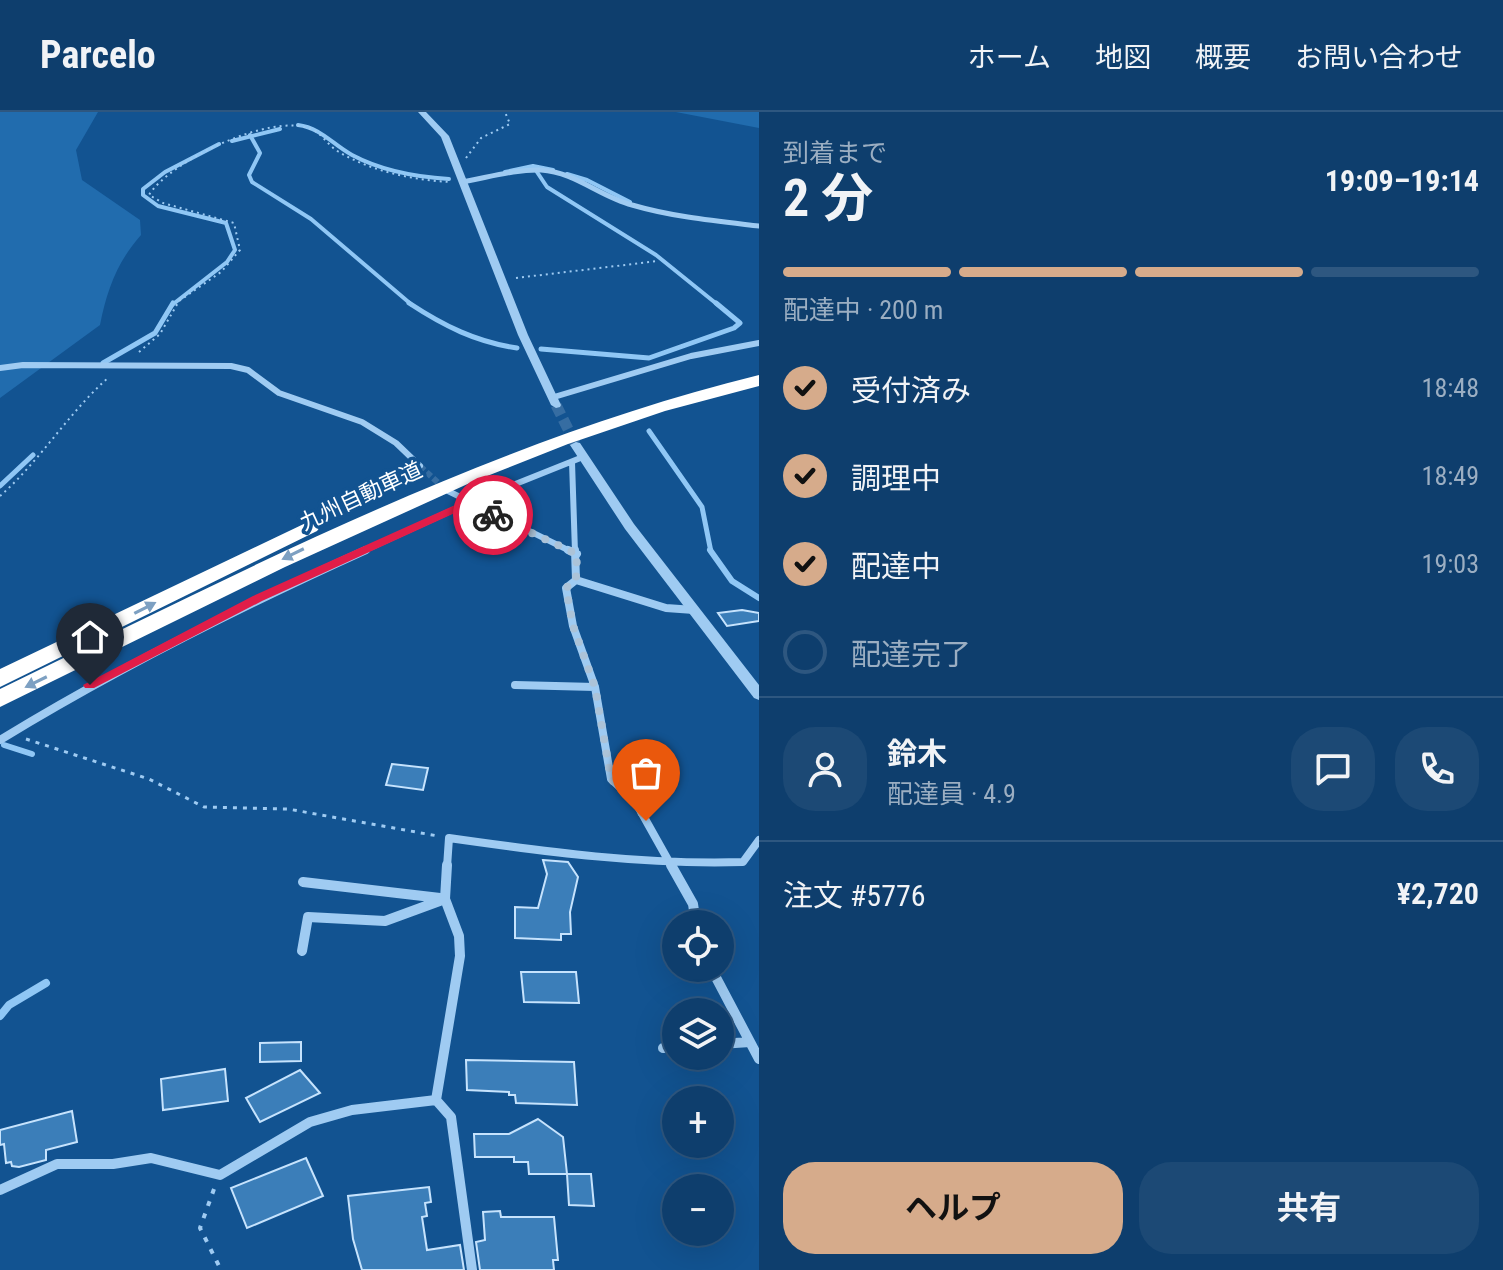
<!DOCTYPE html>
<html lang="ja">
<meta charset="utf-8">
<style>
:root{--surface:#0e3e6d;--page:#1c4975;--text:#f1f3f6;--muted:#9baec2;--line:#2e5780;--accent:#d6ab8b}
body{margin:0;font-family:"Roboto Condensed","Noto Sans JP",sans-serif;background:var(--page);color:var(--text);height:100vh;display:flex;flex-direction:column;font-size:30px;white-space:nowrap}
*{box-sizing:border-box;margin:0}
p{font-size:26px;color:var(--muted)}
.icon{flex:none;width:44px;height:44px;fill:none;stroke:currentColor;stroke-width:2;stroke-linecap:round;stroke-linejoin:round}
.map{position:relative;flex:1;overflow:hidden}
.panel{display:flex;flex-direction:column;background:var(--surface);width:744px}
.panel>*{flex:none}
.buttons{position:absolute;left:662px;top:798px;display:grid;gap:16px}
.buttons a{display:grid;place-items:center;width:72px;height:72px;border-radius:50%;background:var(--surface);box-shadow:0 8px 32px #0002,0 0 0 2px var(--line);font-size:40px}
.pin{position:absolute;display:grid;place-items:center;width:68px;height:68px;color:#fff;margin:-82px -34px;border-radius:50% 50% 50% 0;rotate:-45deg;box-shadow:0 0 8px #0007}
.pin .icon{rotate:45deg}
.courier{position:absolute;display:grid;place-items:center;width:80px;height:80px;margin:-40px;border:6px solid #e11d48;border-radius:50%;background:#fff;color:#222;box-shadow:0 2px 10px #0007}
.summary em{font-style:normal;font-weight:700}
.summary div{display:flex;flex-direction:column-reverse}
.summary{display:flex;align-items:center;justify-content:space-between;height:136px;padding:0 24px}
h1{font-size:52px;font-weight:700;line-height:60px}
.bar{display:grid;grid-template-columns:repeat(4,1fr);gap:12px 8px;align-content:center;height:96px;padding:0 24px}
.bar i{height:10px;border-radius:6px;background:var(--line)}
.bar .current{background:var(--accent)}
.bar p{grid-column:span 4}
.line{display:flex;align-items:center;gap:20px;padding:0 24px;border-top:2px solid var(--line)}
.line div{flex:1}
.round{display:grid;place-items:center;flex:none;width:84px;height:84px;border-radius:32px;background:var(--page)}
ol{padding:0 24px;list-style:none}
li{display:flex;align-items:center;gap:24px;height:88px}
li p{margin-inline-start:auto}
li .icon{padding:8px;border-radius:50%;background:var(--accent);color:#111;stroke-width:4}
li:last-child{color:var(--muted)}
li i{width:44px;height:44px;border:4px solid var(--line);border-radius:50%}
.cta{display:flex;gap:16px;margin-top:auto;padding:16px 24px}
.cta a{flex:1;height:92px;border-radius:32px;background:var(--accent);color:#111;font-size:32px;font-weight:700;line-height:92px;text-align:center}
.cta a+a{background:var(--page);color:var(--text)}
header{display:flex;align-items:center;gap:48px;box-sizing:border-box;height:112px;padding:0 40px;background:var(--surface);border-bottom:2px solid var(--line)}
header strong{font-size:38px}
nav{display:flex;gap:44px;margin-inline-start:auto;font-size:28px}
main{display:flex;flex:1;min-height:0}
.map>svg:first-child{display:block}
</style>
<header>
<strong>Parcelo</strong>
<nav><a>ホーム</a><a>地図</a><a>概要</a><a>お問い合わせ</a></nav>
</header>
<main>
<div class="map">
<svg width="759" height="1158" viewBox="0 0 759 1158">
<rect width="100%" height="100%" fill="#125391"/>
<path fill="#216cae" d="M0,0H98L76,38L82,68L140,108L141,123C117,150 107,178 100,213L0,286Z
M676,0H759V16Z"/>
<g fill="none" stroke-linecap="round" stroke-linejoin="round">
<path stroke="#90c7f5" stroke-width="4" d="M298,13C321,16 332,32 352,43C382,59 416,65 449,67
M250,23L260,41L249,63L252,70L311,107L412,193
M232,29L280,17
M533,54L547,75L656,143L718,193
M505,60L533,54L553,58
M567,62L587,68L630,90
M172,193L227,150L235,138L226,111L158,94L143,83V77L165,60L219,32"/>
<path stroke="#90c7f5" stroke-width="5" d="M409,191C444,214 476,230 517,236
M541,237L649,246L734,216L740,211L716,191
M103,251L155,221L173,191
M649,319L702,395L711,440
M0,374L33,343"/>
<path stroke="#90c7f5" stroke-width="6" d="M710,438L732,469L759,486
M4,633L32,642"/>
<path stroke="#90c7f5" stroke-width="8" d="M0,904L9,893L46,871"/>
</g>
<path fill="#3b7eb9" stroke="#c6e3fd" stroke-width="2" d="M742,498L759,501V509L727,514L718,501Z
M392,652L428,656L423,678L386,673Z
M543,748L568,750L578,765L570,800L571,822H561V828L515,826V795L538,796L547,762Z
M521,860H576L579,891L524,890Z
M301,930V949L260,950V931Z
M466,948L574,950L577,993L516,991L515,983H509V980L467,978Z
M225,957L228,989L163,998L161,967Z
M300,958L320,981L260,1010L246,986Z
M72,999L77,1030L46,1038V1048L19,1055L12,1054L11,1050L6,1051L4,1032L0,1033V1018Z
M538,1007L563,1025L567,1062H529L528,1050H514V1045H475L474,1022H509Z
M306,1046L323,1084L247,1116L231,1076Z
M567,1062H591L594,1094L569,1093Z
M429,1075L431,1090L425,1091L427,1104L422,1105L427,1138L460,1133L464,1158H362L353,1127L348,1084Z
M500,1099L501,1105H554L558,1148H553L554,1158H480L476,1130L485,1128L483,1100Z"/>
<g fill="none" stroke-linecap="round" stroke-linejoin="round">
<path stroke="#366da2" stroke-width="6" stroke-dasharray="6 3" stroke-linecap="butt" d="M420,354L447,379"/>
<path stroke="#366da2" stroke-width="11" stroke-dasharray="11 5" stroke-linecap="butt" d="M556,293L576,333"/>
<path stroke="#9fcbf2" stroke-width="2" stroke-dasharray="2 4" stroke-linecap="butt" d="M466,46L481,26L510,12L505,0
M516,166L658,149
M139,240L160,222L179,189L221,160L240,138L234,111L163,91L149,83C170,49 271,0 311,17C322,21 328,34 339,40C371,59 412,68 450,70
M0,384C41,348 68,301 109,265"/>
<path stroke="#9fcbf2" stroke-width="3" stroke-dasharray="4 6" stroke-linecap="butt" d="M26,627L149,667L204,695L288,697L438,724"/>
<path stroke="#9fcbf2" stroke-width="4" stroke-dasharray="5 8" stroke-linecap="butt" d="M214,1077L200,1116L221,1158"/>
<path stroke="#9fcbf2" stroke-width="5" d="M462,70C486,66 516,57 541,58C575,60 600,85 632,93C673,105 716,109 759,114"/>
<path stroke="#9fcbf2" stroke-width="6" d="M0,256L23,253L231,254L248,258L279,281L362,310L396,331L420,354
M554,285L691,244L759,231
M572,350L575,440
M448,379L572,440
M361,440L468,391L583,345"/>
<path stroke="#9fcbf2" stroke-width="8" d="M568,438L577,442
M575,438L576,468L666,496L694,498
M576,468L566,476L573,514L595,575L611,667L635,689L672,755
M515,573L595,575
M0,628C118,556 240,495 366,438
M447,755L449,726C547,740 644,753 743,750L759,728"/>
<path stroke="#9fcbf2" stroke-width="10" d="M671,753L693,792L696,812
M303,770L440,786
M302,839L308,805L385,809L445,787
M711,856L759,947
M720,932L750,930
M663,936L676,935
M436,988L460,844L459,824L445,787L447,753
M436,988L451,1005L472,1158
M0,1078L57,1052H113L151,1046L220,1063L310,1010L352,998L436,988"/>
<path fill="#9fcbf2" fill-rule="evenodd" d="M418,0H426L449,24L528,223L561,293L560,295L556,296L551,293L518,223L441,25Z
M576,330L580,331L634,412L759,573V588L754,586L625,417L570,333Z"/>
<path fill="#fff" fill-rule="evenodd" d="M759,263V274L665,299L568,332L472,370L285,455L0,595V577C247,457 491,329 759,263Z
M310,409L320,415L317,419L0,575V557Z"/>
</g>
<defs><path id="oneway-solid" d="M-6-.8H1V-3.2L6.5 0L1 3.2V.8H-6Z" transform="scale(2)"/></defs>
<g fill="#7da0c2">
<use href="#oneway-solid" transform="translate(293 442) rotate(154)"/>
<use href="#oneway-solid" transform="translate(145 496) rotate(-27)"/>
<use href="#oneway-solid" transform="translate(36 570) rotate(154)"/>
</g>
<path fill="#e11d48" d="M464,389H472L498,403L493,406L468,395L262,489L94,576H85L83,573L253,484Z"/>
<g fill="none" stroke-linecap="round" stroke-linejoin="round">
<path stroke="#acc3d8" stroke-width="8" stroke-dasharray="0 14.4" d="M493,403L577,442L576,468L566,476L573,514L595,575L611,667L635,689L646,709"/>
</g>
<g text-anchor="middle" dominant-baseline="central" stroke-width="7" stroke-linejoin="round" paint-order="stroke">
<g font-size="22" fill="#fff" stroke="#125391">
<text transform="translate(361 384) rotate(-25)">九州自動車道</text>
</g>
</g>
</svg>
<div class="buttons">
<a><svg class="icon" aria-label="locate" viewBox="0 0 24 24"><circle cx="12" cy="12" r="6"/><path d="M12 2v4M12 18v4M2 12h4M18 12h4"/></svg></a>
<a><svg class="icon" aria-label="layers" viewBox="0 0 24 24"><path d="M12 4l9 5-9 5-9-5zM3 14l9 5 9-5"/></svg></a>
<a>+</a>
<a>−</a>
</div>
<div class="pin" style="left:646px;top:709px;background:#ea580c"><svg class="icon" aria-label="bag" viewBox="0 0 24 24"><path d="M5 8h14l-1 12H6zM9 8a3 3 0 0 1 6 0"/></svg></div>
<div class="pin" style="left:90px;top:573px;background:#1f2937"><svg class="icon" aria-label="home" viewBox="0 0 24 24"><path d="M3 11l9-7 9 7M6 9v11h12V9"/></svg></div>
<div class="courier" style="left:493px;top:403px"><svg class="icon" aria-label="bike" viewBox="0 0 24 24"><circle cx="6" cy="16" r="4"/><circle cx="18" cy="16" r="4"/><path d="M6 16l4-8h5l3 8M10 8l3 8H6M13 5h3"/></svg></div>
</div>
<section class="panel">
<div class="summary"><div><h1>2 分</h1><p>到着まで</p></div><em>19:09–19:14</em></div>
<div class="bar"><i class="current"></i><i class="current"></i><i class="current"></i><i></i><p>配達中 · 200 m</p></div>
<ol>
<li><svg class="icon" aria-label="check" viewBox="0 0 24 24"><path d="M5 12l5 5 9-10"/></svg>受付済み<p>18:48</p></li>
<li><svg class="icon" aria-label="check" viewBox="0 0 24 24"><path d="M5 12l5 5 9-10"/></svg>調理中<p>18:49</p></li>
<li><svg class="icon" aria-label="check" viewBox="0 0 24 24"><path d="M5 12l5 5 9-10"/></svg>配達中<p>19:03</p></li>
<li><i></i>配達完了</li>
</ol>
<div class="line" style="height:144px"><a class="round"><svg class="icon" aria-label="person" viewBox="0 0 24 24"><circle cx="12" cy="8" r="4"/><path d="M4 21q1-7 8-7t8 7"/></svg></a><div><b>鈴木</b><p>配達員 · 4.9</p></div><a class="round"><svg class="icon" aria-label="chat" viewBox="0 0 24 24"><path d="M4 5h16v11H9l-5 4z"/></svg></a><a class="round"><svg class="icon" aria-label="phone" viewBox="0 0 24 24"><path d="M5 4h4l2 5-3 2q2 4 5 5l2-3 5 2v4C11 20 4 13 5 4z"/></svg></a></div>
<div class="line" style="height:104px"><div>注文 #5776</div><b>¥2,720</b></div>
<div class="cta"><a>ヘルプ</a><a>共有</a></div>
</section>
</main>
